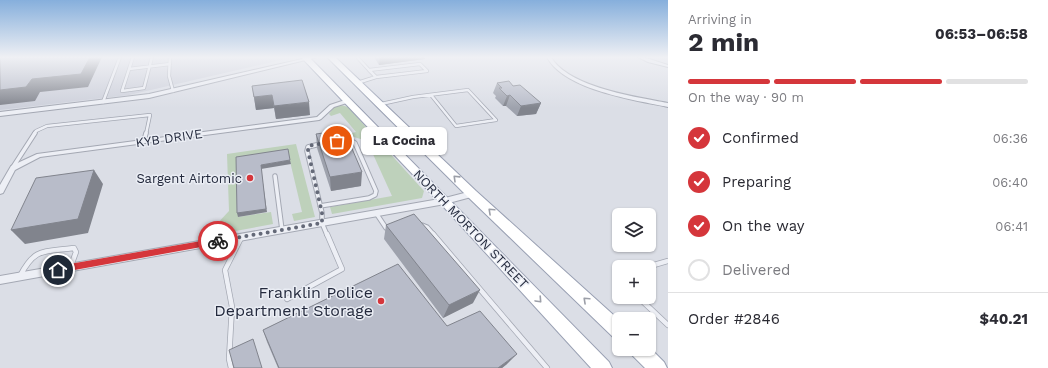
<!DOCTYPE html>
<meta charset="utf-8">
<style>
:root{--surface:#fff;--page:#f2f2f3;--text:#2b2b33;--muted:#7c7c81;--line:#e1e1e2;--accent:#d5363b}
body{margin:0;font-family:"Work Sans",sans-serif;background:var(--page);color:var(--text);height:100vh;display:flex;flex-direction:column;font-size:15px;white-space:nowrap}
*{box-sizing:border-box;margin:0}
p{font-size:13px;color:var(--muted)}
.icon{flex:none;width:22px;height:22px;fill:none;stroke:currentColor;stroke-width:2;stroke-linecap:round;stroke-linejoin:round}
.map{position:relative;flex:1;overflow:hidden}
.details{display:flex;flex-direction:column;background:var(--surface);width:380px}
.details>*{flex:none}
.buttons{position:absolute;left:612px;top:208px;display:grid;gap:8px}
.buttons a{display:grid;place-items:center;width:44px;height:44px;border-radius:6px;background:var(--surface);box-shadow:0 1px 3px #0004;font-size:20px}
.pin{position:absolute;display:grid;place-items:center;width:34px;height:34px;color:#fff;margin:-17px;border:2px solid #fff;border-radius:50%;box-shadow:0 1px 4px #0007}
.courier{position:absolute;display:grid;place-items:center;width:40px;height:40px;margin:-20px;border:3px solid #d5363b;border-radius:50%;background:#fff;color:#222;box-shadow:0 1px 5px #0007}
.bubble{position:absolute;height:28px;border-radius:6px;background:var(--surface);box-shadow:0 1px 3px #0004;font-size:13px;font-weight:700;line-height:28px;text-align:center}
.overview em{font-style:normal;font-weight:700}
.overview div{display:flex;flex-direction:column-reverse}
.overview{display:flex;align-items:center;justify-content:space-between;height:68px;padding:0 20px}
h1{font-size:26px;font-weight:700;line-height:30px}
.bar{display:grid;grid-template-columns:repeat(4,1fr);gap:6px 4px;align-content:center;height:48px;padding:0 20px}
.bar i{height:5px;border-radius:3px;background:var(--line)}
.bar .on{background:var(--accent)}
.bar p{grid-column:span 4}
.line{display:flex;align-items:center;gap:10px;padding:0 20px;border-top:1px solid var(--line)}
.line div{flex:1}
ol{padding:0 20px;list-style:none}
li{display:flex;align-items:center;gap:12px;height:44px}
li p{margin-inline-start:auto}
li .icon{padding:4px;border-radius:50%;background:var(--accent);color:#fff;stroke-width:4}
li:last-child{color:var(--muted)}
li i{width:22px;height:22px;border:2px solid var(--line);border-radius:50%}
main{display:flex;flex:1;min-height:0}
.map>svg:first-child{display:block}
</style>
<main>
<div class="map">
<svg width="668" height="368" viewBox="0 0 668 368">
<rect width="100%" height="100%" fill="#dbdee6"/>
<path fill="#cdd0db" d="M0,57H294L129,95L0,110Z"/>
<path fill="#bed1bb" d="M341,105L348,107L424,191L422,198L332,214L330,207L392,196L367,141L354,137L341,139L340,136L356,132L340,113L331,116L329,114L335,106Z
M296,144L315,217L294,221L292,214L302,212L288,153L237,160L238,217L271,212L273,224L214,235V227L229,211L227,154Z"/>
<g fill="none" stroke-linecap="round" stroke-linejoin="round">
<defs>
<path id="service-far2" d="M133,57L122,91L144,88L152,57
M170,57L169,76L173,91
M357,57L369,70
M420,64L427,71L376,77L369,70Z
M129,69L170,64
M357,83L376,77
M103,102L120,57
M381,104L413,97L468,90L496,120L456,126L431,95
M34,134L36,131L47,126L150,115L146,134"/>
<path id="service-far1" d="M144,141L146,133
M320,144L308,147L307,151L322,213V223L327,235
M13,167L35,133
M275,176L282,230
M320,206L369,198L375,195L376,191L355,143L350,140H344
M376,213L386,228L390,227
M422,225L427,227L434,235"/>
<path id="service" d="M433,234L547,368
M647,267L668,261
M20,276C35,247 44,252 74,248L76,252L71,266
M638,297L668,325
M287,299L342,269L327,234
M231,368L229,359L232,307L225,270L241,238"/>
<path id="minor" d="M311,57H318L149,98L0,116V112L149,94Z
M547,57H551C568,87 636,97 668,103V107C635,100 564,90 547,57Z
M638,57H643L668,65V67L648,62Z
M348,99L351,101L350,102L334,107L321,119L319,120L40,157L15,170L3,193L0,194V185L11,166L37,154L317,117L330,105Z
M472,191L475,192L476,194L475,196L445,204L0,284V276L445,198Z"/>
<path id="primary" d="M301,57H309L609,362L612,368H591L441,204Z
M327,57H335L476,191L619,320V339L613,337L468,197Z
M649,347L664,362L667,368H645L632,355L629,349H649Z"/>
</defs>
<use href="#service-far2" stroke="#a4a8b3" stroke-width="4"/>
<use href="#service-far1" stroke="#a4a8b3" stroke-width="5.5"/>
<use href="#service" stroke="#a4a8b3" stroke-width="6"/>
<use href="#minor" stroke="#a4a8b3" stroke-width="2"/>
<use href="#primary" stroke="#99a0b3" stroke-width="2"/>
<use href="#service-far2" stroke="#edeff5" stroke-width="2.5"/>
<use href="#service-far1" stroke="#edeff5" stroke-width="3.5"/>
<use href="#service" stroke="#edeff5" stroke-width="4.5"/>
<use href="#minor" fill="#edeff5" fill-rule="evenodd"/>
<use href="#primary" fill="#fff" fill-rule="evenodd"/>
</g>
<path fill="#9ea2ad" d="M374,57H425V59L379,65Z
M497,83L513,86L541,103L536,114L517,116L506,106H503L495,98L496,96L493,93Z
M252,86L310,115L276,119L274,108L256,110Z
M316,134L361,186L331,191L317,148Z
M386,225L473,303L443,318L384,239Z
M447,326L507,364L502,368H278L267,342L263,330Z"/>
<path fill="#81848d" d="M90,57H102L88,87L40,92L35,101L0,105V90L32,79Z
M380,57H425V59L379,65Z
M272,95L274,108L256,110L254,97Z
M510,95L506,106H503L507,96Z
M309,102L310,115L276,119L274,106Z
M541,103L536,114L517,116L521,106Z
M290,160L291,164L261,169L267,212L238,217L237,213L261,165Z
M94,170L103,184L88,233L25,244L11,230Z
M362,172L361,186L331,191L330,177Z
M480,290L473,303L443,318L449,305Z
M517,354L507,364L502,368H498Z"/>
<path fill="#b8bcc9" stroke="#81848d" d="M0,57H90L81,74L32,79L26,87L0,90Z
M302,80L309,102L274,106L272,95L254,97L252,86Z
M509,81L513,86L520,85L541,103L521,106L510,95L507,96L499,88H502L497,83Z
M344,130L362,172L330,177L316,134Z
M288,149L290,160L261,165L266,209L237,213L236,157Z
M94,170L78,219L11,230L36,178Z
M414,214L480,290L449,305L386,225Z
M398,264L447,326L480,311L517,354L498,368H279L263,330Z
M253,339L262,368H234L229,350Z"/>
<defs><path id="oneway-chevron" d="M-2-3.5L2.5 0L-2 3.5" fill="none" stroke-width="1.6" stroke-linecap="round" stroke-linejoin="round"/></defs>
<g stroke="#9c9fa8">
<use href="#oneway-chevron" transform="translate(456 178) rotate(-136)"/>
<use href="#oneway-chevron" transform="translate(491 211) rotate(-137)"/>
<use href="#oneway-chevron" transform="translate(539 300) rotate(47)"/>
<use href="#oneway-chevron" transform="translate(586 300) rotate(-137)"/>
</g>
<linearGradient id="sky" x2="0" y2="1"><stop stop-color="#86afdc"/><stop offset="0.53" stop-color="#eff0f4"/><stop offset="1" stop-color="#eff0f4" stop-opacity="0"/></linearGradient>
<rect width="668" height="108" fill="url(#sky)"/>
<path fill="#d5363b" d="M218,238L221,241L218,244L58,273L54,270L58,266Z"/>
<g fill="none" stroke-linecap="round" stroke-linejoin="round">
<path stroke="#646978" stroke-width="4" stroke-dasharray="0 7.2" d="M218,241L322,223V213L308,151V147L312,145L337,141"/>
</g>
<g fill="#d5363b" stroke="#eaedf4" stroke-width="1.5">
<circle cx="250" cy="178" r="4"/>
<circle cx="381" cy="301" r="4"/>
</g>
<g text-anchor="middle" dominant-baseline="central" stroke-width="3" stroke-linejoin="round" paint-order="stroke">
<g font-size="13" fill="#242a3d" stroke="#eaedf4">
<text transform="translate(169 138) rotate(-8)">KYB DRIVE</text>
<text transform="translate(471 229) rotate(46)">NORTH MORTON STREET</text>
</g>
<g font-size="13" fill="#242a3d" stroke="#eaedf4" text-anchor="end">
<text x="242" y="178">Sargent Airtomic</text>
</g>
<g font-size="16" fill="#242a3d" stroke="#eaedf4" text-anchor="end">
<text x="373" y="292">Franklin Police<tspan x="373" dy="18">Department Storage</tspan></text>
</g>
</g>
</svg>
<div class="buttons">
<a><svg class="icon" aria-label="layers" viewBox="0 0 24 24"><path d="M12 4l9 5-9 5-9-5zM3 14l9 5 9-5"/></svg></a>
<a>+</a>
<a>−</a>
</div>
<div class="pin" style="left:337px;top:141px;background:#ea580c"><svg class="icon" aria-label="bag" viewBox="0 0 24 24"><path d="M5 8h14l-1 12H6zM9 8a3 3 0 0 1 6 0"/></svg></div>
<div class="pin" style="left:58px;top:270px;background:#1f2937"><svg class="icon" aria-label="home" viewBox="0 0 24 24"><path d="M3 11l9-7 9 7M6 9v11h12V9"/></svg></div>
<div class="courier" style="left:218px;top:241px"><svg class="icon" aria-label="bike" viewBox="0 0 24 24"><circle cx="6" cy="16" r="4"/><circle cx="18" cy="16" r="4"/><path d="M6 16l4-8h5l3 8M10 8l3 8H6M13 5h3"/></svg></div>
<div class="bubble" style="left:361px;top:127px;width:86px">La Cocina</div>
</div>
<section class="details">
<div class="overview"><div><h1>2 min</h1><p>Arriving in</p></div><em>06:53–06:58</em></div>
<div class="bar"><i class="on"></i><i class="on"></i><i class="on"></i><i></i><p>On the way · 90 m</p></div>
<ol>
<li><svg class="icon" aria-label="check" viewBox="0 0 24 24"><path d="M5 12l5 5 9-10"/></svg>Confirmed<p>06:36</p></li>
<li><svg class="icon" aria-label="check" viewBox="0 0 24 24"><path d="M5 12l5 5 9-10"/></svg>Preparing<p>06:40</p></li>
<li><svg class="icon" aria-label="check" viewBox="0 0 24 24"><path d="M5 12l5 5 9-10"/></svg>On the way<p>06:41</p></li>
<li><i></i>Delivered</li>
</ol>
<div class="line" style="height:52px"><div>Order #2846</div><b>$40.21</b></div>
</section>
</main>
